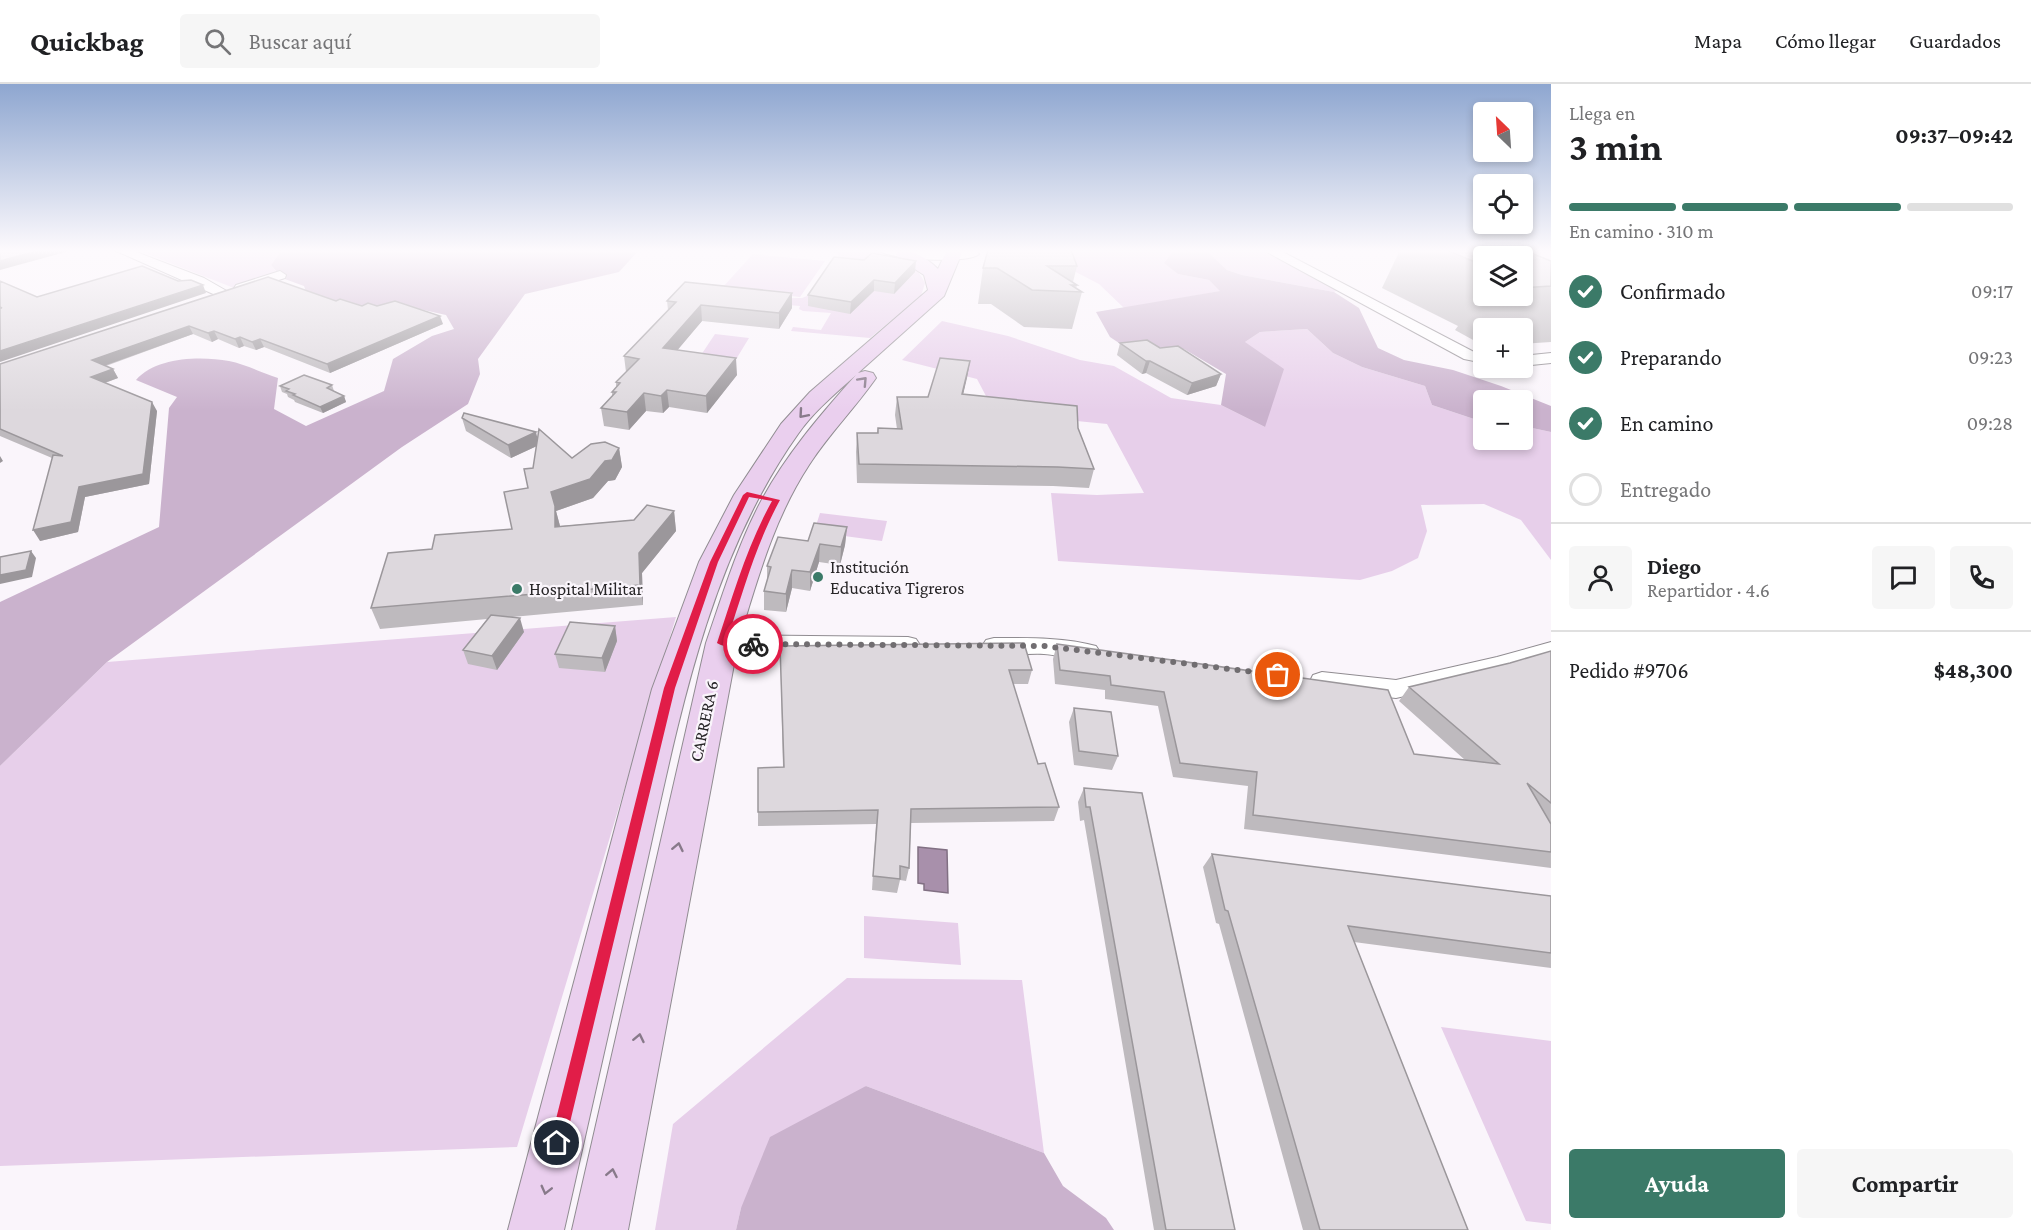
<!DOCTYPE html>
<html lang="es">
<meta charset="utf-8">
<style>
:root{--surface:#fff;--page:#f6f6f6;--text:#202124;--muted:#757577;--line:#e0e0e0;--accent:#3b7a68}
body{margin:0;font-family:"Crimson Pro",serif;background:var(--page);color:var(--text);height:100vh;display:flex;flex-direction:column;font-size:22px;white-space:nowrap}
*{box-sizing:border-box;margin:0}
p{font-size:20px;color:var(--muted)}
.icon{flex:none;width:33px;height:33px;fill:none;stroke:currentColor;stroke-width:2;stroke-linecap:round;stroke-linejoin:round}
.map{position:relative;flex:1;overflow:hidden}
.details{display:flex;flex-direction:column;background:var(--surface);width:480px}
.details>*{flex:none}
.needle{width:39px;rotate:335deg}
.controls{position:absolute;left:1473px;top:18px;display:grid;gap:12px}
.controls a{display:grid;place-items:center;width:60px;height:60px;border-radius:6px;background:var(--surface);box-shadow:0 3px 9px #0003;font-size:30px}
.pin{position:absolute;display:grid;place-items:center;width:51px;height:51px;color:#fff;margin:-26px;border:3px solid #fff;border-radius:50%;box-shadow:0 2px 6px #0007}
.courier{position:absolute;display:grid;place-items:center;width:60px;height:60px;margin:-30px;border:4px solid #e11d48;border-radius:50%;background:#fff;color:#222;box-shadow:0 2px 8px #0007}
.summary em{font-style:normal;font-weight:700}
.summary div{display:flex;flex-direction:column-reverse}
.summary{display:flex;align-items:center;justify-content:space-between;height:102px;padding:0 18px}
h1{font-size:39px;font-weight:700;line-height:45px}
.bar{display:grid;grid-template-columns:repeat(4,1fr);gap:9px 6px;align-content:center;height:72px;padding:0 18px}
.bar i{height:8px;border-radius:4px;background:var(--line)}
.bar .selected{background:var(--accent)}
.bar p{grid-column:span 4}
.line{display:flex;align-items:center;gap:15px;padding:0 18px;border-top:2px solid var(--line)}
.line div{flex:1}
.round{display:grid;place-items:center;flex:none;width:63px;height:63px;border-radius:6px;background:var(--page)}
ol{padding:0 18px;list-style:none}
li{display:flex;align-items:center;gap:18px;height:66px}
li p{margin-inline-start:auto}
li .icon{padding:6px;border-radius:50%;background:var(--accent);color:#fff;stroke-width:4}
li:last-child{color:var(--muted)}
li i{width:33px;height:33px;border:3px solid var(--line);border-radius:50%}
.primary-button{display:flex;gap:12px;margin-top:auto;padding:12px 18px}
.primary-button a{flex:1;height:69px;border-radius:6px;background:var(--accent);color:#fff;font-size:24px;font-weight:700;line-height:69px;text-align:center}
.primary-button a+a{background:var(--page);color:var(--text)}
header{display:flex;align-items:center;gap:36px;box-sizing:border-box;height:84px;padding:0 30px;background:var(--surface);border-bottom:2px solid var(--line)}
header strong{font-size:28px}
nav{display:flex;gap:33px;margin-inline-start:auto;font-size:21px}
.search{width:420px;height:54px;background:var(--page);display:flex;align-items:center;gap:15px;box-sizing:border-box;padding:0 21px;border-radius:6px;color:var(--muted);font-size:22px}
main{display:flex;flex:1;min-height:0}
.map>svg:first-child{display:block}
</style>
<header>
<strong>Quickbag</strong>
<div class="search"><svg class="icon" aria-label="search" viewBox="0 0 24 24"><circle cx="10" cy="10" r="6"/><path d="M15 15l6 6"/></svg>Buscar aquí</div>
<nav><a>Mapa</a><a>Cómo llegar</a><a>Guardados</a></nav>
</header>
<main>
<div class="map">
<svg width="1551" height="1146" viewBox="0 0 1551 1146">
<rect width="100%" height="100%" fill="#faf5fb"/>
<path fill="#e7cfea" d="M137,166H282L271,181L278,190L234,204Z
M832,166C866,166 908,163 925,199L921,212L870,254L791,247L793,243L821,246L831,229L803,227L799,225L800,222L716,215L802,214L807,212L839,172Z
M983,166H1174L1165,179L1178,190L1209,196L1221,207L1124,224L1099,200L1045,172Z
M1206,166H1260L1338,206L1334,208L1242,191L1227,186Z
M753,170L825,177L800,213L722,204Z
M942,237L1008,252L1080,276L1114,282L1171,314L1221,321L1265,343L1245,258L1260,248L1307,245L1333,269L1362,283L1425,302L1432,321L1483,338L1484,356H1522L1523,342L1551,348V476L1521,436L1484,420L1421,421L1427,447L1418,474L1392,487L1360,496L1058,477L1051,409L1097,411L1144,409L1107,340L995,329L977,295L902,276Z
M715,250L749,254L735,277L699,274Z
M820,429L887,437L882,457L814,448Z
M676,533L517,1063L0,1082V682L107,578Z
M864,832L958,839L961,881L864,874Z
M847,894L1022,896L1044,1069L866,1002L741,1124L736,1146H655L673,1040Z
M1441,943L1551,957V1140L1526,1137Z"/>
<path fill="#cab2cd" d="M282,166H639L619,188L525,210L478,275L480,290L468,320L402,363L107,578L0,682V518L159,443L169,324L177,313L136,296C156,273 200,272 229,277C245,280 262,289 278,294L274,325L306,342L384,307L393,275L432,252L454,245L446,231L406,222L374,224L308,213L304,202L282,194L271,181Z
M1174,166H1206L1227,186L1242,191L1334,208L1359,224L1378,264L1404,276L1453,286L1501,302L1551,322V348L1523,342L1522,316H1484L1483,338L1432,321L1425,302L1362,283L1333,269L1307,245L1260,248L1245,258L1284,285L1265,343L1221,321L1226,290L1184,265L1122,261L1110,253L1096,228L1220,207L1209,196L1178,190L1164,179Z
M866,1002L1044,1069L1063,1102L1106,1134L1114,1146H736L741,1124L770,1053Z"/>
<path fill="#a890ab" stroke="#817083" stroke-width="1.5" d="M918,763L947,766L948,809L924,806V800L918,799Z"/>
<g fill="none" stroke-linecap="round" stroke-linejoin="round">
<defs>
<path id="minor" d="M114,166H131L204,194L232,210L225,214L220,213Z
M1263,166H1279L1474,268L1484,270V279L1464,275Z
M280,187L286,191L285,194L241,208L234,204L236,201Z
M1551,269V279L1522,282V272Z
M722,551L908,553L916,555L920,561L916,567L908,569L722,567L714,565L710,559L714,553Z
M994,554C1028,554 1063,553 1096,562L1100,568L1096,574C1079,579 1061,571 1044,570C1024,569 1004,573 986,568L982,562L986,556Z
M1551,558V574L1497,591L1396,614L1322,606L1313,603L1310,597L1313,591L1322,588L1396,596L1497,573Z"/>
<path id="tertiary" d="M879,166H974L979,170C970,180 888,176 879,166Z"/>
<path id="secondary" d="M898,166C914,166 927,174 938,185L947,166H963L944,212L858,289L865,287L873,289L876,294C855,324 829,350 809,381C773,436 757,497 738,559L628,1146H572L706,559C722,513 736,466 758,423C783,374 820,331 856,291C836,309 814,327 798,350C705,481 677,646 642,800C616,915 590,1031 564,1146H508L652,605L699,478L734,411L781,340L810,308L928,206L924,191L898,174L896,170Z"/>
</defs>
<use href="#minor" stroke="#908c91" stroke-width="2"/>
<use href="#tertiary" stroke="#908c91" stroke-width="2"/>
<use href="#secondary" stroke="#908c91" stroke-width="2"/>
<use href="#minor" fill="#fff" fill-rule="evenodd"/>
<use href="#tertiary" fill="#fff" fill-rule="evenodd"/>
<use href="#secondary" fill="#eacfee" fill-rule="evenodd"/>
</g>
<path fill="#bebabe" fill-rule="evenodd" d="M1400,166H1524L1551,177V258L1522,260V244H1484V262L1455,246L1458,242L1382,204ZM1484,172H1522V212H1484Z
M834,173L915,188L894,210L874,207L850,230L808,222V211Z
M1077,182L1073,198L1077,201L1076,205L1082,208L1072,245L1024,243L991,220H978L983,184Z
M268,193L336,217L443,240L330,289L264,263L256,266L244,262L239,264L218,255L212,258L193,250L106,282L113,285L118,294L105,299L157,327L149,400L85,413L78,448L40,457L52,374L0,352V280Z
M792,209V224L779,245L702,237L677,266L737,291L707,329L669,323L663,329L646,327L629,346L604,342L601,324L612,312V308L616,303V298L626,288L624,272L668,226L667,217Z
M1120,259L1160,264L1221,290L1216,302L1187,311L1146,289L1142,290L1117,271Z
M970,277L963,310L1078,344L1094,385L1089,404L1053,402L857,399L856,368L857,349H877L878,344L897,345L895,331L897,313H928Z
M332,301L334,307L344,312L346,318L323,329L295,318L294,316L288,313L287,310L282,308L280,302Z
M462,334L538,356L572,374L619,364L622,383L615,396L608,397L593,414L556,427L560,442L634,436L674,427L676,447L642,489L643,521L512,533L524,548L497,586L468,580L463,566L487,535L380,545L371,524L432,465L512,445L528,404L533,384L537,362L511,374L466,347Z
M847,443L845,461L840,481L819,478L810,507L792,504L786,528L764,526V507L767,497V482L808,457Z
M615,542L617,557L605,588L559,584L555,570Z
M1057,560L1414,670L1465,676L1399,617L1409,603L1510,579L1551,567V784L1244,745L1248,702L1173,693L1158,622L1105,615V606L1055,600L1053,575Z
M780,562L1032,586L1028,600H1013L1038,680L1059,723L1054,737L911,739L909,784L906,797L900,796L897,809L872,806L876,740L758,742V684L783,683Z
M1074,624L1118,672L1112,686L1074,681L1069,638Z
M1084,704L1235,1146H1154L1084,736L1080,737L1078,718Z
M1212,770L1551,812V884L1354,858L1468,1146H1303L1219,840L1216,839L1203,783Z"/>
<path fill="#9b979b" d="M40,166H73L0,186V177Z
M916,177L915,188L894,210L895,199Z
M874,196V207L850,230L851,218Z
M203,201L206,209L0,278V267Z
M792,209V224L779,245V229Z
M701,221L702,237L665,281L663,264Z
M440,232L443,240L330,289L327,280Z
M189,242L193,250L98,284L92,276Z
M214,247L218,255L212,258L208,249Z
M240,253L244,262L239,264L235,255Z
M260,255L264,263L256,266L252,258Z
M736,274L737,291L707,329L706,312Z
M970,277L967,294L959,328L962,310Z
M1146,277H1150L1146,289L1142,290Z
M113,285L118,294L96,302L91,293Z
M1221,290L1216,302L1187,311L1192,299Z
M667,306L669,323L663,329L661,312Z
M644,309L646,327L629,346L627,328Z
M344,312L346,318L323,329L320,323Z
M152,318L157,327L149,400L85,413L78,448L40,457L33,446L79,403Z
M536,348L539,361L511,374L508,361Z
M619,364L622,383L615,396L608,397L593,414L556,427L560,442L555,443L551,408L605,377Z
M0,372L3,377L0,379Z
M674,427L676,447L642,489L643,521L640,501L639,469Z
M847,443L845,461L840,481L841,463Z
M820,460L819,478L810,507V488Z
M31,467L36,474L32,493L0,500V491Z
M792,486V504L786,528V510Z
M520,534L524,548L497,586L492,572Z
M615,542L617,557L605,588L602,574Z"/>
<path fill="#ddd8dd" stroke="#9b979b" stroke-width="1.5" d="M0,166H40L0,177Z
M988,166H1071L1077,182H1047L1077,201H1071L1082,208L1032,206L997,184H983Z
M1447,166H1524L1551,177V202L1522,204V172H1484V182Z
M872,169L916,177L895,199L874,196L851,218L808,211L834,173L864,176Z
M142,182L178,197L191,196L203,201L0,267V224H2L0,223V197L37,213Z
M268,193L336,217L340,215L362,222L368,219L377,222L395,217L440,232L327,280L260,255L252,258L240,253L235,255L214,247L208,249L189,242L92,276L113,285L91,293L152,318L143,390L79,403L71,438L33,446L53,371L63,372L0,345V280Z
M685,198L792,209L779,229L701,221L663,264L736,274L706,312L667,306L661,312L644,309L627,328L601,324L616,308H612L620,299L616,298L639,275L624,272L676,218L667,217Z
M1147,256L1160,264L1178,262L1221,290L1192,299L1150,277H1146L1120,259Z
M940,274L970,277L962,310L1077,322L1078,344L1094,385L1058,383L859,380L857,349H878V344L902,345L897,313H928Z
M304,291L332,301L327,304L344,312L320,323L293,311L295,310L286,307L289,305L280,302Z
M464,329L536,348L508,361L462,334Z
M539,345L572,374L591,360L605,358L619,364L612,376L605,377L590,395L551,408L555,422V443L634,436L647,421L674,427L639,469L640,501L371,524L388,469L432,465L435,451L512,445L504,408L528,404L524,385L533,384Z
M814,439L847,443L841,463L820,460L810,488L792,486L786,510L764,507L771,483L767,482L778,453L808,457Z
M31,467L26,486L0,491V473Z
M491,531L520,534L492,572L463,566Z
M570,538L615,542L602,574L555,570Z
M1024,559L1032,586H1009L1038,680L1045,679L1059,723L911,725L909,784L900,782V795L873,792L878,726L758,728V684L784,683L780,562Z
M1057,560L1388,606L1414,670L1499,680L1409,603L1510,579L1551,567V719L1527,699L1551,740V768L1253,731L1257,688L1180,679L1164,608L1111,601L1110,592L1060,586Z
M1074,624L1111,628L1118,672L1079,667Z
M1084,704L1142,709L1235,1146H1166L1090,723H1086Z
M1212,770L1551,812V869L1348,842L1468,1146H1320L1228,827L1225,826Z"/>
<defs><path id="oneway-chevron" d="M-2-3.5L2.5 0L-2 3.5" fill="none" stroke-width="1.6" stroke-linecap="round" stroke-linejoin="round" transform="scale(1.5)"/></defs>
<g stroke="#887a8a">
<use href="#oneway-chevron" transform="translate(863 297) rotate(-47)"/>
<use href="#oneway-chevron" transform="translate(803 330) rotate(131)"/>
<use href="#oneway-chevron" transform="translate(678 763) rotate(-78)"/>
<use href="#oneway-chevron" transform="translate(639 954) rotate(-78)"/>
<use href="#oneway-chevron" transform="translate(612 1089) rotate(-79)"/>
<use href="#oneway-chevron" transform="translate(546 1106) rotate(104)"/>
</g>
<linearGradient id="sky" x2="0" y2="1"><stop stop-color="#8ea6d0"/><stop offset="0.51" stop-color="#fdfafd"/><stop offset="1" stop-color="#fdfafd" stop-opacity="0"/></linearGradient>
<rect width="1551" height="327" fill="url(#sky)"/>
<path fill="#e11d48" d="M747,408L780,416C756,460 743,508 727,556H753L758,560C750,565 725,565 717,559C733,511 747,462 772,417L749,413L718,478L675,604L565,1059L563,1064L557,1067L552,1064L550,1059L664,604L710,478L743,411Z"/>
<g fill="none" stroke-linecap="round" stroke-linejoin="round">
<path stroke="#716e71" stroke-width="6" stroke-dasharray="0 10.8" d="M753,560L1044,562L1278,591"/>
</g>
<g fill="#3b7a68" stroke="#faf5fb" stroke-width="2">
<circle cx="818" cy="493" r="6"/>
<circle cx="517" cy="505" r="6"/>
</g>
<g text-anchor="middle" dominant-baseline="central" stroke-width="4.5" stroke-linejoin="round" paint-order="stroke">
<g font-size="18" fill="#272527" stroke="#faf5fb" text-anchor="start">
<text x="830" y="483">Institución<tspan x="830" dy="21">Educativa Tigreros</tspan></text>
<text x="529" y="505">Hospital Militar</text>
</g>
<g font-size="18" fill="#272527" stroke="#faf5fb">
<text transform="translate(704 637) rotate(-78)">CARRERA 6</text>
</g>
</g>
</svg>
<div class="controls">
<a><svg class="needle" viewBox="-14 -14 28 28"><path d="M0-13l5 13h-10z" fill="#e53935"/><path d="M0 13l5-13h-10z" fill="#757577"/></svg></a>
<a><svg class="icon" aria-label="locate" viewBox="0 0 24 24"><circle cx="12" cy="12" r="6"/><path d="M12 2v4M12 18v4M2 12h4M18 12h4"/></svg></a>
<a><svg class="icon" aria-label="layers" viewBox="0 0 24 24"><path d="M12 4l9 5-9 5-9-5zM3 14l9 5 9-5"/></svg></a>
<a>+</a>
<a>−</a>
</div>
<div class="pin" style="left:1278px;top:591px;background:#ea580c"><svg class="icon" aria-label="bag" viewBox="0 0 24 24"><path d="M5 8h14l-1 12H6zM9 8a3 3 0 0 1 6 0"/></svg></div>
<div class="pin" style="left:557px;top:1059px;background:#1f2937"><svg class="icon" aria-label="home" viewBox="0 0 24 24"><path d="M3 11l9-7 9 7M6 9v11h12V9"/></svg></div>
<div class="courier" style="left:753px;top:560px"><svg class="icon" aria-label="bike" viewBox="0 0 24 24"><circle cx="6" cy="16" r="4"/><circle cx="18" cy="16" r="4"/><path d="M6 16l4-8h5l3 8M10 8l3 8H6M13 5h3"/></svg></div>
</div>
<section class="details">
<div class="summary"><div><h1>3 min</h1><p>Llega en</p></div><em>09:37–09:42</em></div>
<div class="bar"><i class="selected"></i><i class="selected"></i><i class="selected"></i><i></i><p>En camino · 310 m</p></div>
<ol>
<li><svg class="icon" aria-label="check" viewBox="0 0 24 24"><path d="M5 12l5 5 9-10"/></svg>Confirmado<p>09:17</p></li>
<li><svg class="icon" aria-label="check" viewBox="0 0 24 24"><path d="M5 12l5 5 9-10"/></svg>Preparando<p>09:23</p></li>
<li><svg class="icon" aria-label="check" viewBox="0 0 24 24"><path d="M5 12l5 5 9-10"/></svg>En camino<p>09:28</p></li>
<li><i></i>Entregado</li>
</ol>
<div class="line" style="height:108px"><a class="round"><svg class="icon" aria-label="person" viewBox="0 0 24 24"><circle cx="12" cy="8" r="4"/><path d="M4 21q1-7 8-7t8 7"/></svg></a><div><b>Diego</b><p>Repartidor · 4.6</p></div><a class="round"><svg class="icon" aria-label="chat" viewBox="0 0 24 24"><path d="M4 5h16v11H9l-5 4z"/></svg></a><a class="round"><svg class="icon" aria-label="phone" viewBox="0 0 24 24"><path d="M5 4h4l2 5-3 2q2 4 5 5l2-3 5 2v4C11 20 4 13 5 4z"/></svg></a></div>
<div class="line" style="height:78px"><div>Pedido #9706</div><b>$48,300</b></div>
<div class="primary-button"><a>Ayuda</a><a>Compartir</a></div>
</section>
</main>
